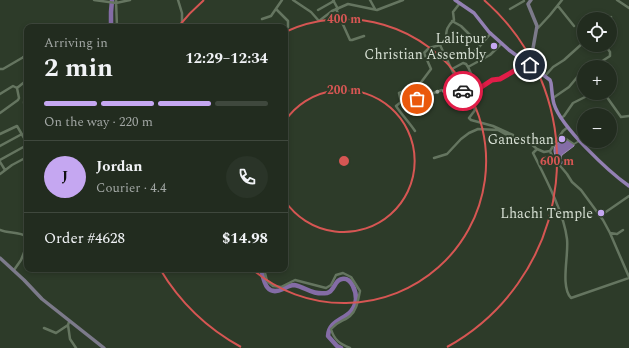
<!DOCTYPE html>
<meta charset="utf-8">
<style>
:root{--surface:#222c1f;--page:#2a3428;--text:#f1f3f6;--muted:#a2a7a4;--line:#3f483d;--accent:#c5a7f1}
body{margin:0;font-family:Spectral,serif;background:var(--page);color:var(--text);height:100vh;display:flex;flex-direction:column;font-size:15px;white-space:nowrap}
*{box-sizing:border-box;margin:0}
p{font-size:13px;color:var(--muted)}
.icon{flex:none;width:22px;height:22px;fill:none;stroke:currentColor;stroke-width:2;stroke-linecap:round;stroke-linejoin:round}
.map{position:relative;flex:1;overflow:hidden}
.sheet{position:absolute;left:24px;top:24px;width:264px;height:248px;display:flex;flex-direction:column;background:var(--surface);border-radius:8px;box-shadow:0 2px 6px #0003,0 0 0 1px var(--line)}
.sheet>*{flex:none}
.buttons{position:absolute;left:577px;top:12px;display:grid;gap:8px}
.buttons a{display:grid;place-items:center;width:40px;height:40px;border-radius:50%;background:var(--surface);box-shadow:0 2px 6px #0003,0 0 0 1px var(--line);font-size:20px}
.pin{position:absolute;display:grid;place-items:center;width:34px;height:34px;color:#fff;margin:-17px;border:2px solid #fff;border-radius:50%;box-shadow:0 1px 4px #0007}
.courier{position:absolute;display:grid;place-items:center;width:40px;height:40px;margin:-20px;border:3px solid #e11d48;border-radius:50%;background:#fff;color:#222;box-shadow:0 1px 5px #0007}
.summary em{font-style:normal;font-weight:700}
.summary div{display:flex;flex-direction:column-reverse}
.summary{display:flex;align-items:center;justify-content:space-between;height:68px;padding:0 20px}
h1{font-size:26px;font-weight:700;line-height:30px}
.bar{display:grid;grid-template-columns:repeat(4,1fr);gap:6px 4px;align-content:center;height:48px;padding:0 20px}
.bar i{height:5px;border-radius:3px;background:var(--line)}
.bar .current{background:var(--accent)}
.bar p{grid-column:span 4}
.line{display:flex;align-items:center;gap:10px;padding:0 20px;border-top:1px solid var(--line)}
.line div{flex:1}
.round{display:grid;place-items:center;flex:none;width:42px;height:42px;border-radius:21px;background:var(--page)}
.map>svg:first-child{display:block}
</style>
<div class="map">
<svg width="629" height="348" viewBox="0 0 629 348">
<rect width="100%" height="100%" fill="#2d3b29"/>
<path fill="#846ca6" stroke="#9d8eb4" d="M565,139L574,144V146L562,155L561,157L563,163L561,164C552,154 550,144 565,139Z"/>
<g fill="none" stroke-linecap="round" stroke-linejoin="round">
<path stroke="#846ca6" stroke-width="4.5" d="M111,27V12L112,0
M261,269C264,281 266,297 283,289C287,287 290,285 294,285C306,287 311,295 327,293C335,291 334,280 342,279C352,277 356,292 356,299C354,321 329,316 328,336L337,346L341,348"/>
<path stroke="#657560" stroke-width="2" d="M558,140L565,138L574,144L579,141"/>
<path stroke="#657560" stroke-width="2.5" d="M94,0L116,3L130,0
M116,0L117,27
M178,0L182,13V23L184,27
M293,0L311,12L319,21L332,11L348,4L377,10L403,0
M333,0L338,9
M370,0L375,9
M617,0L629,8
M460,3L453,12L454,20C447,26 446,30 446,39L440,45L461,89L468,95L492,80L500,79L521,67L529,65
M558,6L574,26
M276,9L288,21V27L285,30
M336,9L350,40H352L364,36
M510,9L524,1
M318,10L334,1
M262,19L271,16L282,0
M609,19L611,17
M452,21L461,26L474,39
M538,28L550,15L562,0
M440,45L429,48L424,53L431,69L419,85L399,93L401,102L412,98L417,99L442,90L449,94L461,89
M475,50L480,46L491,33
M23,57L27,63
M468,67L475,82
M593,67L610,56V52L605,45
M0,69H3L27,55
M452,69L463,63L466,64L468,67L490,55L502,43
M545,76L553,67L564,60L584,42
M17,88L27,80
M604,93L621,117L629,116
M0,94L13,86L17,88L19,98L18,100L0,113
M468,95L475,110L469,118L471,120L493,126L513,135
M553,98L569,87L579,75L584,73
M27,99L24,102L27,126
M401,102L396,106C402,115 409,122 415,131
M561,118L564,116L573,103L593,93
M0,134L17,126L27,143
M0,146L22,134
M537,149L533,153C545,177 564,213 567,239C569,255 560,286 571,298L629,278
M550,151L552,156L567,174L572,182L581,190L603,220L610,233L617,234L623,230
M434,158L447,154L461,139L469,133L478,129L498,130L505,134L530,143L537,149L544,152L550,151L563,131L568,127
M0,160L27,145
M0,162L5,170
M0,174L12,165L27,157
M600,216L629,196
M0,230C9,234 19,231 27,237
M610,233L629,277
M264,269L267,281L273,286L281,287L295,280L326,288L331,285L336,275L343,273L351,277L360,291C358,300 357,310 350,316C343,322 339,320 331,329C334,340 340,344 350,348
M14,270L21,260L27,245
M68,325L70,339L76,348
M44,328L56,333L68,325L69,322"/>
<path stroke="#7c7a8a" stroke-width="3.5" d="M530,65L537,26L528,4L531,0
M0,258L24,280L42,299L104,348"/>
<path stroke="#9380b3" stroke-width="3.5" d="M455,0L474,13L489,32L509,50L550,80L551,83C552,90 552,97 554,104C561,127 609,172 629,186"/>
</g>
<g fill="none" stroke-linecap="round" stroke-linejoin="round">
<path stroke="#9ba698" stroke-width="4" stroke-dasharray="0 7.2" d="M417,99L442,90L449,94L461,89L463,91"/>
<path stroke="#e11d48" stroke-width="5" d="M463,91L468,96L492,80L500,79L521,67L530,65"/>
</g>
<g fill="none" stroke="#d65653" stroke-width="2">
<path d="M285 121A71 71 0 1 1 285 201"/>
<path d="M285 32A142 142 0 1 1 253 270"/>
<path d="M241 347A213 213 0 0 1 160 269M178 27A213 213 0 0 1 204 0M484 0A213 213 0 0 1 447 347"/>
</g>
<g fill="#c5a7f1" stroke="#2d3b29" stroke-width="1.5">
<circle cx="494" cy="46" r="4"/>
<circle cx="562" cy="139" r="4"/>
<circle cx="601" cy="213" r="4"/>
</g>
<g text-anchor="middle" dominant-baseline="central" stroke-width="4" stroke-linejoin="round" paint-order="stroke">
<g font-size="14" fill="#d6dfd3" stroke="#2d3b29" text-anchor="end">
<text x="486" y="38">Lalitpur<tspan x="486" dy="16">Christian Assembly</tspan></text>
<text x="554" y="139">Ganesthan</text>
<text x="593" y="213">Lhachi Temple</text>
</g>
</g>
<circle cx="344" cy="161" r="6" fill="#d65653" stroke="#2d3b29" stroke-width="2"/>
<g font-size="12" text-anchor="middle" font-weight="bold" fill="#d65653" stroke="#2d3b29" stroke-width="4" stroke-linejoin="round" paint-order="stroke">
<text x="344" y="23">400 m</text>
<text x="344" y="94">200 m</text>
<text x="557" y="165">600 m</text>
</g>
</svg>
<div class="buttons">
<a><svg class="icon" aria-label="locate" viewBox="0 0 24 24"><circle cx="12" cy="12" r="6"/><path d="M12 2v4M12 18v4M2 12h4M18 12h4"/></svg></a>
<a>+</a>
<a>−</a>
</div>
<div class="pin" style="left:417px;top:99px;background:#ea580c"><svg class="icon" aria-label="bag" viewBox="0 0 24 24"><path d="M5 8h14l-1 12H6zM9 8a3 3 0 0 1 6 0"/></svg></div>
<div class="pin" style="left:530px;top:65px;background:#1f2937"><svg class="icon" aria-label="home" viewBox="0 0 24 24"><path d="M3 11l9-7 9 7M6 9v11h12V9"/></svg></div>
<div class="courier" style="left:463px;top:91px"><svg class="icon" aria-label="car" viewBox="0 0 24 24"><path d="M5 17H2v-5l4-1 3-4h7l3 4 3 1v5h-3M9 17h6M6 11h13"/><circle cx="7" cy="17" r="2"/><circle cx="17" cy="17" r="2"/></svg></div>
<section class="sheet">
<div class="summary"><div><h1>2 min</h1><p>Arriving in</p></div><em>12:29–12:34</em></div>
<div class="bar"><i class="current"></i><i class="current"></i><i class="current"></i><i></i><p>On the way · 220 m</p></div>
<div class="line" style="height:72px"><b class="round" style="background:var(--accent);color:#111">J</b><div><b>Jordan</b><p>Courier · 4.4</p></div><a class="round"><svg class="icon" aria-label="phone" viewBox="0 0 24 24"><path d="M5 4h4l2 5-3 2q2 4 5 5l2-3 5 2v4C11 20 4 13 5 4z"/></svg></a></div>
<div class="line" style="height:52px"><div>Order #4628</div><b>$14.98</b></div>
</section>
</div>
